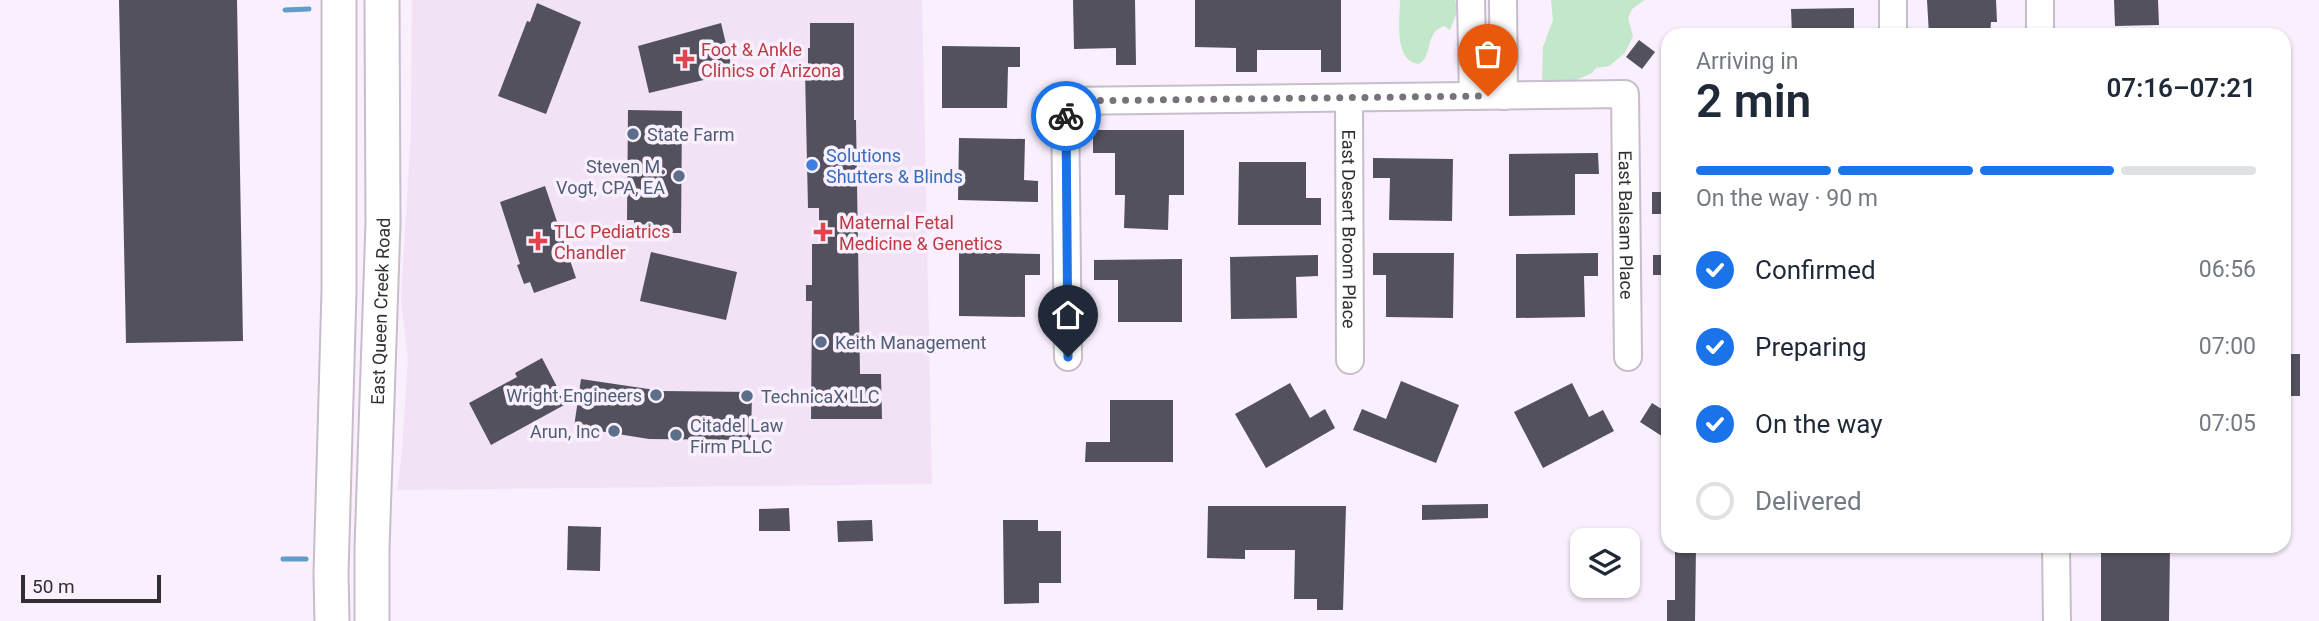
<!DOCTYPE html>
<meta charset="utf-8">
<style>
:root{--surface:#fff;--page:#f2f2f3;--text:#1f2937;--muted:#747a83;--line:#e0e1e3;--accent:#1a73e8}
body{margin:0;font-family:Roboto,sans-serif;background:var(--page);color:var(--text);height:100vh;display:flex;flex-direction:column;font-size:26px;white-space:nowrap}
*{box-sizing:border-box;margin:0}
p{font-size:23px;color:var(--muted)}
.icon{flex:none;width:38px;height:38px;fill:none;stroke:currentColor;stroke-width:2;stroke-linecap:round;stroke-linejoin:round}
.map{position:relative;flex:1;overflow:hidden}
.panel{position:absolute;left:1661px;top:28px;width:630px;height:525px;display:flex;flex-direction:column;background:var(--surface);border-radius:21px;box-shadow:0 2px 5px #0004}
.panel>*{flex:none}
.buttons{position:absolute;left:1570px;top:528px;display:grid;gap:14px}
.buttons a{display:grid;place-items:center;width:70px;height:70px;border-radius:14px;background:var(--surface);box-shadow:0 2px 5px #0004;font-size:35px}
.scale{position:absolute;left:21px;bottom:18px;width:140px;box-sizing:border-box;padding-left:7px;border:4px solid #322f34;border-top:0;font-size:19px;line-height:24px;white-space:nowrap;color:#322f34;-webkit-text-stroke:5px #f9effd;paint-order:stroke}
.pin{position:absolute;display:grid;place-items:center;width:60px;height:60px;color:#fff;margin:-72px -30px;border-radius:50% 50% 50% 0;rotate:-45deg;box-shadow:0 0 7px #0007}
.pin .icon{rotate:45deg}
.courier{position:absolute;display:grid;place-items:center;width:70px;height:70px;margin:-35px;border:5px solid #1a73e8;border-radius:50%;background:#fff;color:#222;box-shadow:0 2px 9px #0007}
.overview em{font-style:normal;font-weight:600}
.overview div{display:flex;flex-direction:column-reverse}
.overview{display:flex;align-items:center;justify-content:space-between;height:119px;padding:0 35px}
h1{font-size:46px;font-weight:600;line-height:52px}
.bar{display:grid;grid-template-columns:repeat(4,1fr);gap:10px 7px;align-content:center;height:84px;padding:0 35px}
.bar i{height:9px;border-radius:5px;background:var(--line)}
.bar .current{background:var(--accent)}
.bar p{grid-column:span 4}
ol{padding:0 35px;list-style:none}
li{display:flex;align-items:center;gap:21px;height:77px}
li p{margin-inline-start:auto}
li .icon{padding:7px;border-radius:50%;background:var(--accent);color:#fff;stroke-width:4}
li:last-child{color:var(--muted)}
li i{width:38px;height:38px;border:4px solid var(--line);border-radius:50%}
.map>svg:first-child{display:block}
</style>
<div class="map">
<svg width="2319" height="621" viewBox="0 0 2319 621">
<rect width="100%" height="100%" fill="#f9effd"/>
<path fill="#f1e2f6" d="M412,0H922L932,484L397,490L402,451L408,360L401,299L411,131Z"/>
<path fill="#c2e7ca" d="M1400,0H1455L1458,9L1450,30L1444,26C1424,33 1434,54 1419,64C1393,61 1400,19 1400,0Z
M1551,0H1645L1632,9L1628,18L1633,36L1625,53L1609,66L1596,68L1592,73L1569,83H1542L1543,47L1553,20Z"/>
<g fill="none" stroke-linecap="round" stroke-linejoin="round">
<path stroke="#629cc8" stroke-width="5" d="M285,10L309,9
M283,559H306"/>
</g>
<path fill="#53515e" d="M119,0H237L243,341L126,343Z
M1073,0H1135L1136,65H1116V48L1074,49Z
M1195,0H1341V72H1321V50H1257V72H1236V48L1195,47Z
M1927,0H1996L1997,22H1991L1990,35H1929Z
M2114,0H2158L2159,25L2115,26Z
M537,3L581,22L546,114L498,96L527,21L530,22Z
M1854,8V35H1792L1791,9Z
M721,23L733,73L649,93L638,46Z
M810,23H854V120H856L860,374H881L882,419H811L812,301H806V285H812V244H819V208H808L805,72H808V48H810Z
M1639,40L1655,52L1642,69L1626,57Z
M942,46L1020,47V67H1008L1007,108H942Z
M628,110L682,111L681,233H634V220H627Z
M1093,130H1184V195H1169L1168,230L1124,228L1125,195H1115V153H1093Z
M959,138L1025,139L1024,180L1038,181V202L958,200Z
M1598,153L1599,174H1575V215L1509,216V154Z
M1373,158L1453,159L1452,221L1389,220L1390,178H1373Z
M1239,162H1306V198H1321V225H1238Z
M545,186L576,278L534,293L530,282L524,284L517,265L520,264L500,202Z
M1652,192H1668V214H1652Z
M651,252L737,272L726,320L640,301Z
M959,252L1040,254V275H1025V317L959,316Z
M1373,253H1454L1453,318L1386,317V275H1373Z
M1598,253V276H1584L1585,317L1516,318V254Z
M1318,255V276L1296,277L1297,318L1231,319L1230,257Z
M1653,255H1668V275H1653Z
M1182,259V322H1118V280H1094V260Z
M2284,354H2300V396H2284Z
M542,358L566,404L491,445L469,403L517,377L515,373Z
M581,379L662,391L752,392L751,440L649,439L574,427Z
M1401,381L1459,405L1436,463L1353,430L1362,409L1386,419Z
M1290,383L1310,418L1325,409L1335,428L1266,468L1235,414Z
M1572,383L1589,417L1603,410L1614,431L1543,468L1514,412Z
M1110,400H1173V462H1085L1086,442H1110Z
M1652,403L1668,413V440L1640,422Z
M1488,504V518L1422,520V505Z
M1208,506H1346L1343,610H1317V599H1294L1295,550H1245V559L1207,558Z
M789,508L790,531H759V509Z
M872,520L873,541L838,542L837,521Z
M1003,520H1038V531H1061V583H1039V603L1004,604Z
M568,526L601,527L600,571L567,570Z
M1675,546H1696L1695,621H1667V600H1675Z
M2101,546L2170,547L2169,621H2101Z"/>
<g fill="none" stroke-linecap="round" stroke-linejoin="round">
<defs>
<g id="minor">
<path d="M1471,0L1473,96"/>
<path d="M1503,0L1504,96"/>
<path d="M1893,0V35"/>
<path d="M2040,0V35"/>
<path id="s1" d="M1349,99L1350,360"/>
<path id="s2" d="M1068,357L1065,101L1625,94L1628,357"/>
<path d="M2056,546L2057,621"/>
</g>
<g id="major">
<path d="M332,621L331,574L339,291V0"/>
<path id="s3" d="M372,621V548L383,223L382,0"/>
</g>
</defs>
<use href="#minor" stroke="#c7bdcb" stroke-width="30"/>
<use href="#major" stroke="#c7bdcb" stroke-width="37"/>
<use href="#minor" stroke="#fff" stroke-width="26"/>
<use href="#major" stroke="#fff" stroke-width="33"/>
</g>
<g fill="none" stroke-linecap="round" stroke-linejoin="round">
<path stroke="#78727a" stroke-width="7" stroke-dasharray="0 12.6" d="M1066,116L1065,101L1488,96"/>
<path stroke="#1a73e8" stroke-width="9" d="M1066,116L1068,357"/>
</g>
<g fill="#e0444e" stroke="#f9effd" stroke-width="2.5">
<path d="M681.5 48.5h7v7h7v7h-7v7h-7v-7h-7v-7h7z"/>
<path d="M819.5 221.5h7v7h7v7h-7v7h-7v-7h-7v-7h7z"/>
<path d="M534.5 230.5h7v7h7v7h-7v7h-7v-7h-7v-7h7z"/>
</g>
<g fill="#5c6f8a" stroke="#f9effd" stroke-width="2.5">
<circle cx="633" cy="134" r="7"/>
<circle cx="679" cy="176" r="7"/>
<circle cx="821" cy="342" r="7"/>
<circle cx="656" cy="395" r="7"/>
<circle cx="747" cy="396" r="7"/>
<circle cx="614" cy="431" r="7"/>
<circle cx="676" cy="435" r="7"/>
</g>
<circle fill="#3f7fe0" stroke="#f9effd" stroke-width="2.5" cx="812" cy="165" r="7"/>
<g text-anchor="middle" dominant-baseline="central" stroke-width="7" stroke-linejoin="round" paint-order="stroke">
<g font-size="18" fill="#be3a42" stroke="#f9effd" text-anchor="start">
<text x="701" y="49">Foot &amp; Ankle<tspan x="701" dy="21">Clinics of Arizona</tspan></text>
<text x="839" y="222">Maternal Fetal<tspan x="839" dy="21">Medicine &amp; Genetics</tspan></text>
<text x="554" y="231">TLC Pediatrics<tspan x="554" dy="21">Chandler</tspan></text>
</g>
<g font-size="18" fill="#4e5e75" stroke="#f9effd" text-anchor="start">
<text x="647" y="134">State Farm</text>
<text x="665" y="166" text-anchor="end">Steven M.<tspan x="665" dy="21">Vogt, CPA, EA</tspan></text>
<text x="835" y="342">Keith Management</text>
<text x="642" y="395" text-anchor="end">Wright Engineers</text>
<text x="761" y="396">TechnicaX LLC</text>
<text x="690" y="425">Citadel Law<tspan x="690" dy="21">Firm PLLC</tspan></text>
<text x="600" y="431" text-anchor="end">Arun, Inc</text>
</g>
<g font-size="18" fill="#366cbe" stroke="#f9effd" text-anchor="start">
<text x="826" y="155">Solutions<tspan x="826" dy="21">Shutters &amp; Blinds</tspan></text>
</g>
<g font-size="18" fill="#322f34" stroke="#f9effd">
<text stroke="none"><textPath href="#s2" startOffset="947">East Balsam Place</textPath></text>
<text stroke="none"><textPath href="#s1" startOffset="130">East Desert Broom Place</textPath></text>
<text stroke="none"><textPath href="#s3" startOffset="310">East Queen Creek Road</textPath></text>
</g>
</g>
</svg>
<div class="buttons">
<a><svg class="icon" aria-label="layers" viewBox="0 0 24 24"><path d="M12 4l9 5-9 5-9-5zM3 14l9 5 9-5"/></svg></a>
</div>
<div class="scale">50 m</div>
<div class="pin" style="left:1488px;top:96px;background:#ea580c"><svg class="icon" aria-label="bag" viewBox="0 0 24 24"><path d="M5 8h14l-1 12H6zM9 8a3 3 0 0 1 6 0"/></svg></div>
<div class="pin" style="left:1068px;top:357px;background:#1f2937"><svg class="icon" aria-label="home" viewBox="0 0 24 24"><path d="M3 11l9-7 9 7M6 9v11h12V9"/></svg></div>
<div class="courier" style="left:1066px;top:116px"><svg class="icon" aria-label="bike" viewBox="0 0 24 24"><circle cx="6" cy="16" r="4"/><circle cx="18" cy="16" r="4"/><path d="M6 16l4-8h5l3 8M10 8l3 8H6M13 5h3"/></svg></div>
<section class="panel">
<div class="overview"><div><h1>2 min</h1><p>Arriving in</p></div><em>07:16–07:21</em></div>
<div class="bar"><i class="current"></i><i class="current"></i><i class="current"></i><i></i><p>On the way · 90 m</p></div>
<ol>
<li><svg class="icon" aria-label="check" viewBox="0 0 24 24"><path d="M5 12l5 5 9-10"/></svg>Confirmed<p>06:56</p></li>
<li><svg class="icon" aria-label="check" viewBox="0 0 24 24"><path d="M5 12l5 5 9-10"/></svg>Preparing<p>07:00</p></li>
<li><svg class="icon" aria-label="check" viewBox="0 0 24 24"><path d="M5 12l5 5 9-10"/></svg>On the way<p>07:05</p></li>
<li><i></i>Delivered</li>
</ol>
</section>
</div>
